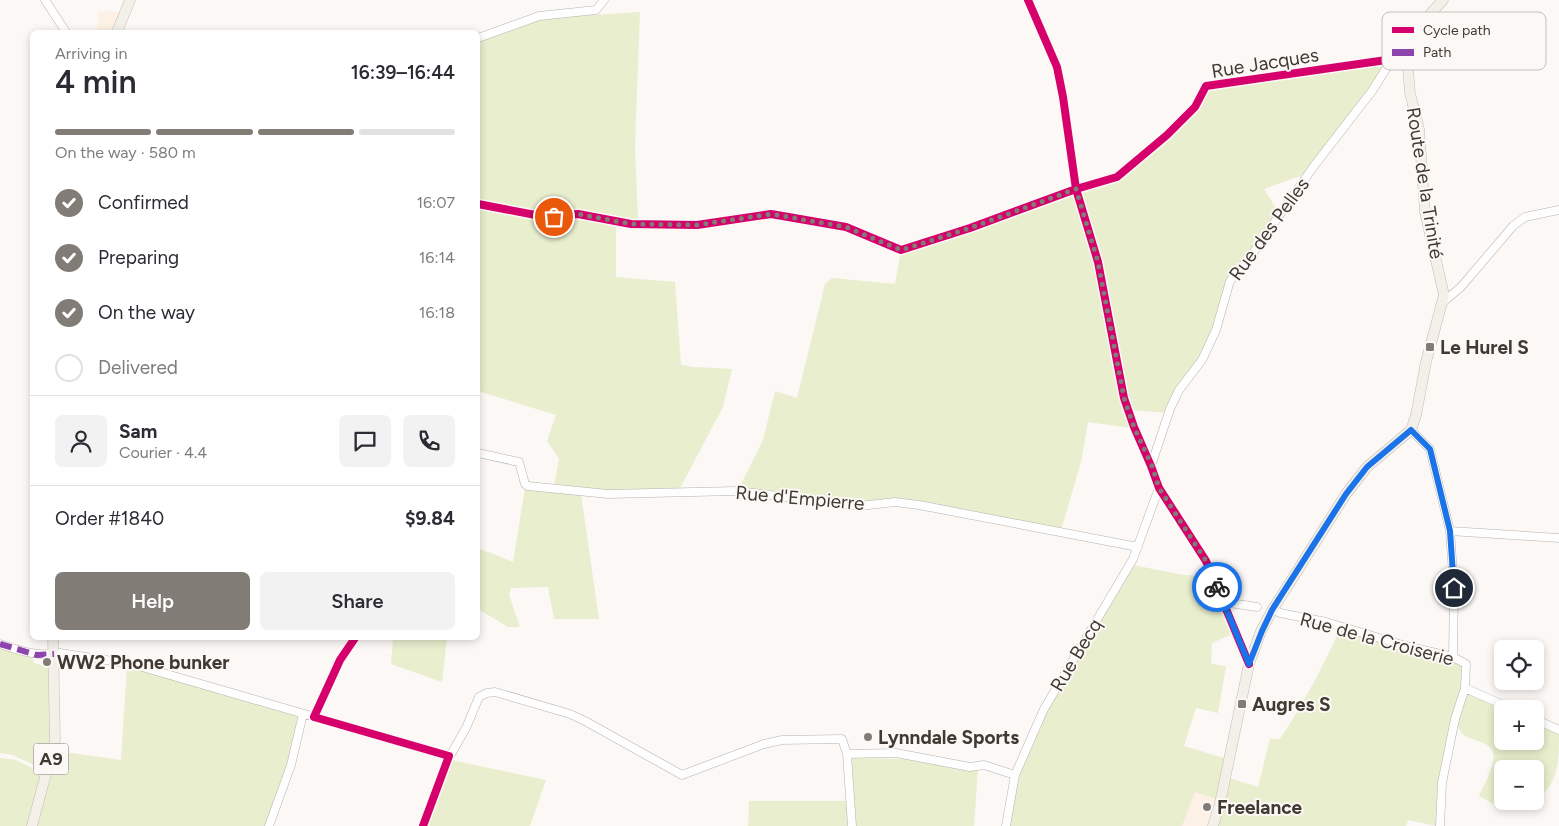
<!DOCTYPE html>
<meta charset="utf-8">
<style>
:root{--surface:#fff;--page:#f2f2f3;--text:#2b2b33;--muted:#7c7c81;--line:#e1e1e2;--accent:#827c77}
body{margin:0;font-family:Figtree,sans-serif;background:var(--page);color:var(--text);height:100vh;display:flex;flex-direction:column;font-size:19px;white-space:nowrap}
*{box-sizing:border-box;margin:0}
p{font-size:16px;color:var(--muted)}
.icon{flex:none;width:28px;height:28px;fill:none;stroke:currentColor;stroke-width:2;stroke-linecap:round;stroke-linejoin:round}
.map{position:relative;flex:1;overflow:hidden}
.panel{position:absolute;left:30px;top:30px;width:450px;height:610px;display:flex;flex-direction:column;background:var(--surface);border-radius:8px;box-shadow:0 2px 8px #0003}
.panel>*{flex:none}
.controls{position:absolute;left:1494px;top:640px;display:grid;gap:10px}
.controls a{display:grid;place-items:center;width:50px;height:50px;border-radius:8px;background:var(--surface);box-shadow:0 2px 8px #0003;font-size:25px}
.pin{position:absolute;display:grid;place-items:center;width:42px;height:42px;color:#fff;margin:-21px;border:2px solid #fff;border-radius:50%;box-shadow:0 1px 5px #0007}
.courier{position:absolute;display:grid;place-items:center;width:50px;height:50px;margin:-25px;border:4px solid #1a73e8;border-radius:50%;background:#fff;color:#222;box-shadow:0 1px 6px #0007}
.summary em{font-style:normal;font-weight:600}
.summary div{display:flex;flex-direction:column-reverse}
.summary{display:flex;align-items:center;justify-content:space-between;height:85px;padding:0 25px}
h1{font-size:32px;font-weight:600;line-height:38px}
.bar{display:grid;grid-template-columns:repeat(4,1fr);gap:8px 5px;align-content:center;height:60px;padding:0 25px}
.bar i{height:6px;border-radius:4px;background:var(--line)}
.bar .on{background:var(--accent)}
.bar p{grid-column:span 4}
.line{display:flex;align-items:center;gap:12px;padding:0 25px;border-top:1px solid var(--line)}
.line div{flex:1}
.round{display:grid;place-items:center;flex:none;width:52px;height:52px;border-radius:8px;background:var(--page)}
ol{padding:0 25px;list-style:none}
li{display:flex;align-items:center;gap:15px;height:55px}
li p{margin-inline-start:auto}
li .icon{padding:5px;border-radius:50%;background:var(--accent);color:#fff;stroke-width:4}
li:last-child{color:var(--muted)}
li i{width:28px;height:28px;border:2px solid var(--line);border-radius:50%}
.primary-button{display:flex;gap:10px;margin-top:auto;padding:10px 25px}
.primary-button a{flex:1;height:58px;border-radius:8px;background:var(--accent);color:#fff;font-size:20px;font-weight:600;line-height:58px;text-align:center}
.primary-button a+a{background:var(--page);color:var(--text)}
.map>svg:first-child{display:block}
</style>
<div class="map">
<svg width="1559" height="826" viewBox="0 0 1559 826">
<rect width="100%" height="100%" fill="#fbf8f6"/>
<path fill="#fdf0e5" d="M99,11L121,12L112,32H97Z
M1195,791L1218,799L1210,826H1182Z"/>
<path fill="#e9eece" d="M640,12L635,145L638,221L550,215L478,202V41L543,18Z
M1385,64L1376,80L1303,175L1264,189L1279,213L1229,279L1215,326L1202,354L1167,413L1132,410L1124,383L1102,263L1080,191L1118,179L1150,155L1196,112L1209,88Z
M1072,193L1074,194L1100,281L1118,387L1132,428L1088,422L1081,462L1061,530L890,499L862,503L739,488L763,440L775,391L797,398L825,284L832,278L895,284L900,256L904,251Z
M478,207L554,220L578,217L616,225V277L675,282L681,365L695,367L732,369L723,407L679,490L586,491L554,487L559,459L547,441L556,415L478,391Z
M525,488L581,494L599,619H554L548,587L511,588L509,595L520,627H508L478,609V548L513,562Z
M1133,565L1183,575L1208,576L1233,634L1212,643L1211,664L1226,666L1218,713L1196,708L1184,746L1227,759L1218,799L1195,792L1182,826H1009L1020,774L1035,737L1053,700Z
M1340,629L1453,661L1462,665C1467,683 1447,750 1443,772L1438,784L1440,793L1437,826L1408,820L1406,826H1216L1230,778L1258,787L1270,739H1280C1303,704 1323,667 1340,629Z
M393,638H447L442,682L391,664Z
M0,647L33,657L34,663L51,668V745L42,769L13,755L0,753Z
M127,667L152,673L298,716L292,755L266,826H37L58,751L121,760Z
M1466,690L1502,709V741H1535V721L1559,732C1559,762 1559,784 1535,800V769H1502V801H1533L1504,810L1479,796C1484,785 1490,774 1493,762C1498,739 1472,744 1462,733C1460,731 1458,726 1456,723Z
M0,758L16,760L40,772L42,775L27,826H0Z
M852,758L906,759L952,768L978,770L974,826H855Z
M451,760L546,780L530,826H425Z
M749,801H847V826H748Z"/>
<g fill="none" stroke-linecap="round" stroke-linejoin="round">
<defs>
<path id="minor" d="M45,0L66,32
M1028,0L1057,67L1063,97L1076,189L1098,262L1124,398L1134,427L1151,466L1159,488L1206,561L1249,664
M478,38L539,16L596,10L604,0
M478,204L546,217L578,214L631,224L697,225L771,214L846,227L901,250L970,228L1076,189L1117,177L1167,135L1195,107L1206,86L1407,57
M1442,303L1461,287L1513,226L1525,217L1559,210
M1411,430L1430,449L1450,531L1454,588L1453,657
M478,453L519,462L525,484L528,486L608,494L736,491L860,506L895,502L919,505L1138,547
M1151,466L1170,409L1179,390L1202,360L1216,330L1230,281L1253,253L1314,166L1372,91L1391,61
M1450,531L1559,538
M1223,602L1257,607
M1273,609L1280,613L1326,622L1406,646L1453,657L1466,664L1465,688L1455,719L1442,783L1440,826
M0,644C20,651 38,657 60,653L132,664L449,756
M1465,688L1512,709
M314,717L340,660L355,638
M1535,719L1559,730
M847,754L896,753L970,767L984,765L1015,775
M269,826L291,765L303,714
M423,826L447,761L466,728L479,697L487,693L495,692L570,714L585,721L682,775L764,744L782,740L842,739L847,754L852,826
M1006,826L1015,775L1044,709L1133,559L1159,488"/>
<path id="major" d="M117,32L130,0
M32,826L55,740L53,638
M1213,826L1220,803L1249,664L1261,631L1273,609L1346,494L1367,467L1411,430L1416,415L1426,362L1444,295L1425,212L1419,129L1410,93L1407,57L1408,47L1415,31L1443,0"/>
</defs>
<use href="#minor" stroke="#b7b2ae" stroke-width="9"/>
<use href="#major" stroke="#c5bbb1" stroke-width="11"/>
<use href="#minor" stroke="#fefefe" stroke-width="8"/>
<use href="#major" stroke="#f3efe9" stroke-width="10"/>
<path stroke="#8e44ad" stroke-width="6" stroke-dasharray="12 6" stroke-linecap="butt" d="M0,644L37,655L54,654"/>
<defs>
<path id="cycleway" d="M1028,0L1057,67L1063,97L1076,189L1098,262L1124,398L1134,427L1151,466L1159,488L1206,561L1249,664
M478,204L546,217L578,214L631,224L697,225L771,214L846,227L901,250L970,228L1076,189L1117,177L1167,135L1195,107L1206,86L1407,57
M355,638L340,660L314,717L449,756L423,826"/>
</defs>
<use href="#cycleway" stroke="#fcf8f5" stroke-width="11"/>
<use href="#cycleway" stroke="#d6006c" stroke-width="8"/>
</g>
<g fill="none" stroke-linecap="round" stroke-linejoin="round">
<path stroke="#827c77" stroke-width="5" stroke-dasharray="0 9" d="M554,217L578,214L631,224L697,225L771,214L846,227L901,250L970,228L1076,189L1098,262L1124,398L1134,427L1152,466L1159,488L1206,561L1217,587"/>
<path stroke="#1a73e8" stroke-width="6" d="M1217,587L1249,664L1262,631L1272,610L1346,494L1367,467L1411,430L1430,449L1450,531L1454,588"/>
</g>
<g fill="#827c77" stroke="#fcf8f5" stroke-width="2">
<rect x="1425" y="342" width="10" height="10" rx="2.5"/>
<circle cx="47" cy="662" r="5"/>
<rect x="1237" y="699" width="10" height="10" rx="2.5"/>
<circle cx="868" cy="737" r="5"/>
<circle cx="1207" cy="807" r="5"/>
</g>
<g text-anchor="middle" dominant-baseline="central" stroke-width="4" stroke-linejoin="round" paint-order="stroke">
<rect fill="#fcf8f5" stroke="#79736d" stroke-width="1" x="33.5" y="743.5" width="35" height="31" rx="4"/>
<g font-size="18" font-weight="bold" fill="#413a33">
<text x="51" y="759">A9</text>
</g>
<g font-size="19" fill="#413a33" stroke="#fcf8f5">
<text transform="translate(1265 63) rotate(-9)">Rue Jacques</text>
<text transform="translate(1425 183) rotate(81)">Route de la Trinité</text>
<text transform="translate(1269 229) rotate(-54)">Rue des Pelles</text>
<text transform="translate(800 498) rotate(5)">Rue d'Empierre</text>
<text transform="translate(1377 639) rotate(15)">Rue de la Croiserie</text>
<text transform="translate(1076 655) rotate(-59)">Rue Becq</text>
</g>
<g font-size="19" font-weight="bold" fill="#413a33" stroke="#fcf8f5" text-anchor="start">
<text x="1440" y="347">Le Hurel S</text>
<text x="57" y="662">WW2 Phone bunker</text>
<text x="1252" y="704">Augres S</text>
<text x="878" y="737">Lynndale Sports</text>
<text x="1217" y="807">Freelance</text>
</g>
</g>
<rect x="1382" y="12" width="164" height="58" rx="8" fill="#fcf8f5" stroke="#c4bfbb" stroke-width="1"/>
<rect x="1392" y="27" width="22" height="6" fill="#d6006c"/>
<rect x="1392" y="49" width="22" height="7" fill="#8e44ad"/>
<g font-size="14" fill="#413a33">
<text x="1423" y="35">Cycle path</text>
<text x="1423" y="57">Path</text>
</g>
</svg>
<div class="controls">
<a><svg class="icon" aria-label="locate" viewBox="0 0 24 24"><circle cx="12" cy="12" r="6"/><path d="M12 2v4M12 18v4M2 12h4M18 12h4"/></svg></a>
<a>+</a>
<a>−</a>
</div>
<div class="pin" style="left:554px;top:217px;background:#ea580c"><svg class="icon" aria-label="bag" viewBox="0 0 24 24"><path d="M5 8h14l-1 12H6zM9 8a3 3 0 0 1 6 0"/></svg></div>
<div class="pin" style="left:1454px;top:588px;background:#1f2937"><svg class="icon" aria-label="home" viewBox="0 0 24 24"><path d="M3 11l9-7 9 7M6 9v11h12V9"/></svg></div>
<div class="courier" style="left:1217px;top:587px"><svg class="icon" aria-label="bike" viewBox="0 0 24 24"><circle cx="6" cy="16" r="4"/><circle cx="18" cy="16" r="4"/><path d="M6 16l4-8h5l3 8M10 8l3 8H6M13 5h3"/></svg></div>
<section class="panel">
<div class="summary"><div><h1>4 min</h1><p>Arriving in</p></div><em>16:39–16:44</em></div>
<div class="bar"><i class="on"></i><i class="on"></i><i class="on"></i><i></i><p>On the way · 580 m</p></div>
<ol>
<li><svg class="icon" aria-label="check" viewBox="0 0 24 24"><path d="M5 12l5 5 9-10"/></svg>Confirmed<p>16:07</p></li>
<li><svg class="icon" aria-label="check" viewBox="0 0 24 24"><path d="M5 12l5 5 9-10"/></svg>Preparing<p>16:14</p></li>
<li><svg class="icon" aria-label="check" viewBox="0 0 24 24"><path d="M5 12l5 5 9-10"/></svg>On the way<p>16:18</p></li>
<li><i></i>Delivered</li>
</ol>
<div class="line" style="height:90px"><a class="round"><svg class="icon" aria-label="person" viewBox="0 0 24 24"><circle cx="12" cy="8" r="4"/><path d="M4 21q1-7 8-7t8 7"/></svg></a><div><b>Sam</b><p>Courier · 4.4</p></div><a class="round"><svg class="icon" aria-label="chat" viewBox="0 0 24 24"><path d="M4 5h16v11H9l-5 4z"/></svg></a><a class="round"><svg class="icon" aria-label="phone" viewBox="0 0 24 24"><path d="M5 4h4l2 5-3 2q2 4 5 5l2-3 5 2v4C11 20 4 13 5 4z"/></svg></a></div>
<div class="line" style="height:65px"><div>Order #1840</div><b>$9.84</b></div>
<div class="primary-button"><a>Help</a><a>Share</a></div>
</section>
</div>
